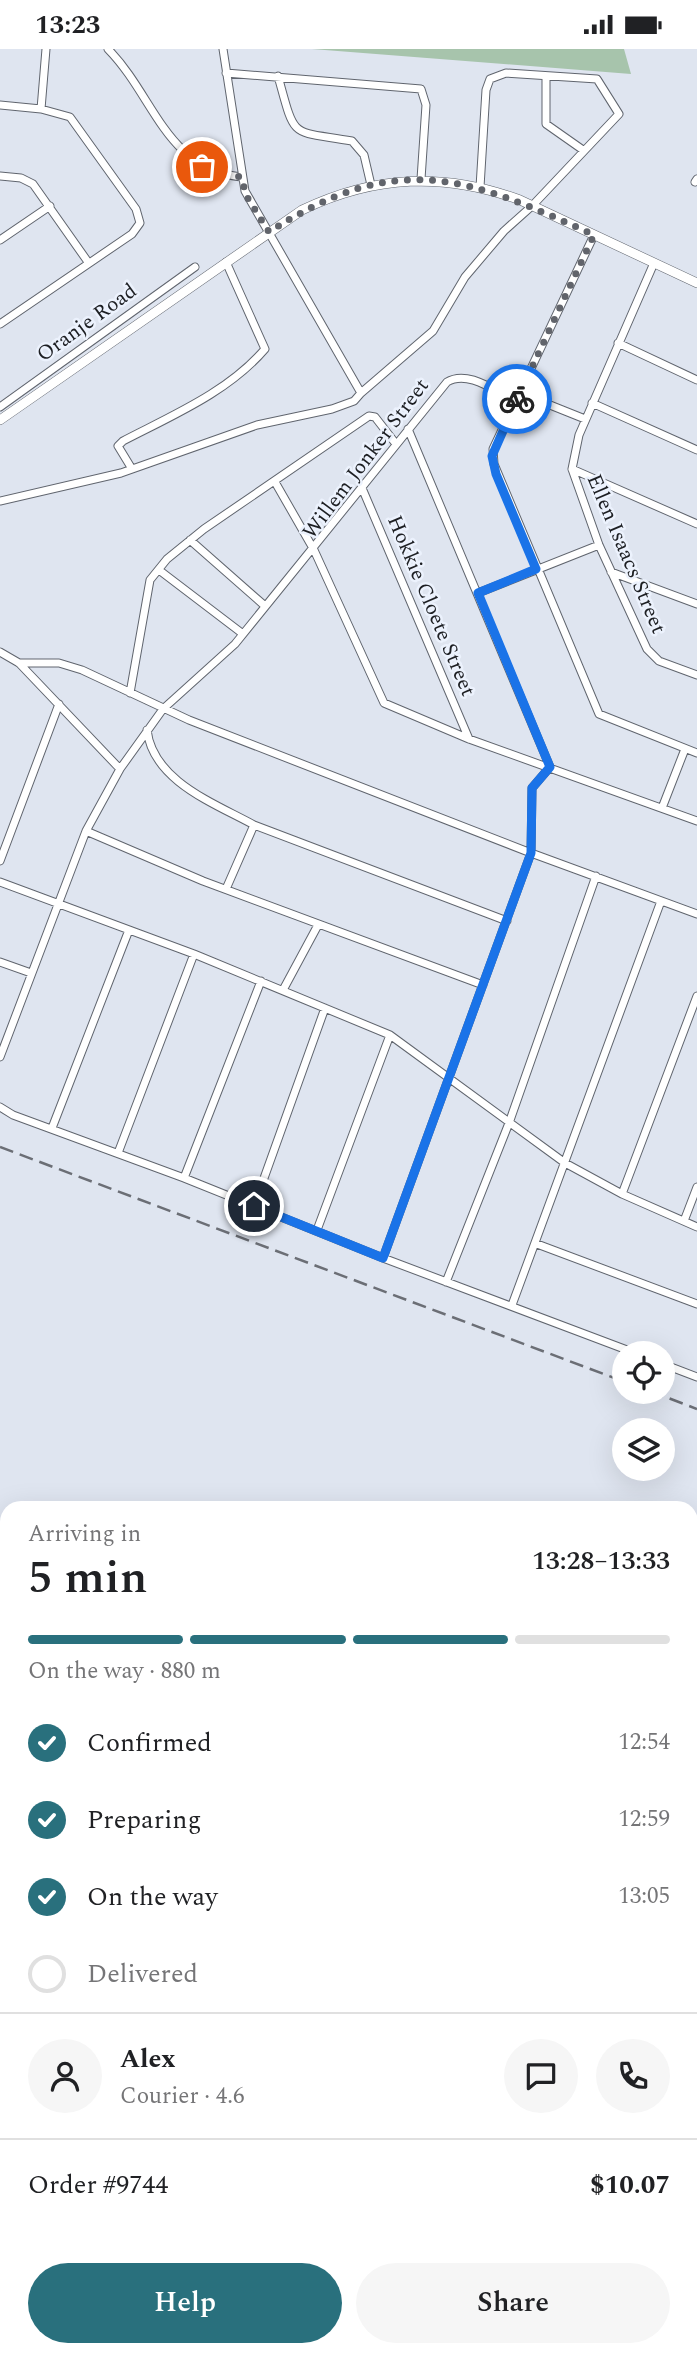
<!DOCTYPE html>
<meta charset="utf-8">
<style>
:root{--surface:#fff;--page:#f6f6f6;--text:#202124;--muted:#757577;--line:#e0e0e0;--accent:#29707d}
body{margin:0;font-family:Spectral,serif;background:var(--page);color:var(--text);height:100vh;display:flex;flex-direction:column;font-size:26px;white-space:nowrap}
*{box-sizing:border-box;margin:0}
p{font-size:23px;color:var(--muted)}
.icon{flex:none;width:38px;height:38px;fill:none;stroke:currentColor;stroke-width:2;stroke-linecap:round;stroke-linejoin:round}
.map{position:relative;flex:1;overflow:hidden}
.panel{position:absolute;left:0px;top:1452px;width:698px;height:856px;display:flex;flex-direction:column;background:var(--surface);border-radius:21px 21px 0 0;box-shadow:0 7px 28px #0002}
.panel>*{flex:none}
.controls{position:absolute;left:612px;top:1292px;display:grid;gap:14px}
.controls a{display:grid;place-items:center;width:63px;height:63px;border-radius:50%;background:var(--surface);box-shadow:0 7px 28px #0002;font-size:35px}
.pin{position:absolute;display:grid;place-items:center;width:60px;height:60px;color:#fff;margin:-30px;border:4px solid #fff;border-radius:50%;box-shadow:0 2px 7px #0007}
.courier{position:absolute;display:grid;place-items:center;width:70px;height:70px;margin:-35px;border:5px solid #1a73e8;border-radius:50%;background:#fff;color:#222;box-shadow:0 2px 9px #0007}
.overview em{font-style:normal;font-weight:600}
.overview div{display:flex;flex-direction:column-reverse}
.overview{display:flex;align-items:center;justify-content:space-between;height:119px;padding:0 28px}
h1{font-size:46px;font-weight:600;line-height:52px}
.bar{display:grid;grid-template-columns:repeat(4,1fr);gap:10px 7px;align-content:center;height:84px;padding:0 28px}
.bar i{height:9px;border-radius:5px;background:var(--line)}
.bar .on{background:var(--accent)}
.bar p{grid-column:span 4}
.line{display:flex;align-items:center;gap:18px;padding:0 28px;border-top:2px solid var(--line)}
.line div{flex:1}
.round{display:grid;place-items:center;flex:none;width:74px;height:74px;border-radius:37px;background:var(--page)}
ol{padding:0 28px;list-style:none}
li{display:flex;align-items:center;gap:21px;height:77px}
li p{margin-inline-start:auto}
li .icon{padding:7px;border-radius:50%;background:var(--accent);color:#fff;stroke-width:4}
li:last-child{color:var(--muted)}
li i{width:38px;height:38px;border:4px solid var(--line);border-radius:50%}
.action{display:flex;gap:14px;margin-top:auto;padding:14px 28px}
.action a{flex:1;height:80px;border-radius:42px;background:var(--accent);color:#fff;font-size:28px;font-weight:600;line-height:80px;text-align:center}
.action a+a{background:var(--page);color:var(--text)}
.status{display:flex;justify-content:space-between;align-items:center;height:49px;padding:0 35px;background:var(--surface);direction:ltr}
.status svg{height:19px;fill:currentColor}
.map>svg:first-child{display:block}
</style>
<div class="status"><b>13:23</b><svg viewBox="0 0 49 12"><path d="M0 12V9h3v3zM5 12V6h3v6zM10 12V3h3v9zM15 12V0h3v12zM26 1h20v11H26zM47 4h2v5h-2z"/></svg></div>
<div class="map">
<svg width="697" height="2308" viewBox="0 0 697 2308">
<rect width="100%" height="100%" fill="#dfe5f0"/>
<path fill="#a7c4ac" d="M312,0H624L631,25Z"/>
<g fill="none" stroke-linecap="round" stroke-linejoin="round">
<defs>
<path id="minor" d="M108,0C155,48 165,119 241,128
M226,24L421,40L426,56L421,130
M278,27C296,92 289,81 352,92L364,106L371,136
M546,27V75L583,101
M0,56L41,60L70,68L136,160L140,174L132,185L0,275
M41,60L46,0
M0,127L21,129L33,135L88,213
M695,133L697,130
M594,186L493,400L494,415L599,665L697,704
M0,191L50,157
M654,214L579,386L572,420L599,496L647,600L659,612L697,626
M618,294L697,331
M361,344L433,282L465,228L504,182L532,157L619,65L597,30L506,24L490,30L486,41L480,138
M520,344L585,370
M592,354L697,401
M0,358L195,218
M408,380L550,718L532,739L531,804L383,1209L635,1304
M132,420L118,397L123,392C173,366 228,343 265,300L226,213
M572,420L697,475
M275,433L314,501L384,654L469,690L697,772
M362,439L469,690
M0,452L121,424L257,376L332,360L354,352L361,344L245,142L223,0
M190,491L265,557
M159,521L243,585
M611,523L697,555
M478,544L599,496
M0,603L19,614L120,720
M19,614H59L82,621L189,671L531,804L697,865
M130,644L150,531L167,510L204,480L369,367L375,368L396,395
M147,681C153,732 214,754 254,776
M662,759L685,700
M86,782L203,832L483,936
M0,812L59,655
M0,833L194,905L390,986L565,1114L622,1145L697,1178
M226,840L254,776L507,872
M0,913L31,924
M283,941L318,876
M0,1008L86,782L120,720L163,660L235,595L447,333C468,320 496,343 516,352
M0,1058L13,1066L184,1129L383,1209
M52,1079L129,881
M118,1104L194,905
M184,1129L261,932
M622,1145L697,947
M254,1157L325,959
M684,1172L697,1138
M317,1181L390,986
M537,1195L697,1255
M446,1233L509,1074L596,827
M512,1256L661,852
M663,1315L697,1328
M0,1516L7,1518
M0,1680L7,1683
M691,1773L697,1775
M0,1806L7,1809
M0,1893L7,1896
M691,1953L697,1955
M0,1983L7,1986
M0,2142L7,2144
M691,2156L697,2144
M691,2255L697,2257
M408,2301L426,2308
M617,2301L623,2308
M8,2308L11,2301
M93,2308L96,2301
M177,2308L180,2301
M337,2308L339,2301
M445,2308L447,2301
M526,2308L529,2301"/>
<path id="tertiary" d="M0,371L302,161C375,126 445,123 520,151L697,234
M0,2290L7,2292
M30,2301L47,2308"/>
</defs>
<use href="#minor" stroke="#60656e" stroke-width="9"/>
<use href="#tertiary" stroke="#60656e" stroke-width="10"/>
<use href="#minor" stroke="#fff" stroke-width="7"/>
<use href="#tertiary" stroke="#fff" stroke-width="9"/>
<path stroke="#6b6e75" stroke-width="2.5" stroke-dasharray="14 7" stroke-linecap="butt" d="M0,1098L625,1333
M650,1342L697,1360"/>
</g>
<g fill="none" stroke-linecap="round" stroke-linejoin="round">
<path stroke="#61646b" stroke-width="7" stroke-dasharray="0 12.6" d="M202,118L241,128L247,148L269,183C398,100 465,127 594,186L517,350"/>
<path stroke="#1a73e8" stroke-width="9" d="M254,1157L383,1209L531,804L532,739L550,718L478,544L536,520L496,425L492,407L517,350"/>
</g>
<g text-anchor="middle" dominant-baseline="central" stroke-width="5" stroke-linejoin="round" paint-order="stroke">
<g font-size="21" fill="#1d1f23" stroke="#ecf2fd">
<text transform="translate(87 274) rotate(-36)">Oranje Road</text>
<text transform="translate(366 410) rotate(-53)">Willem Jonker Street</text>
<text transform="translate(626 505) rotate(67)">Ellen Isaacs Street</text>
<text transform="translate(431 557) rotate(67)">Hokkie Cloete Street</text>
</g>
</g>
</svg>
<div class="controls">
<a><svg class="icon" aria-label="locate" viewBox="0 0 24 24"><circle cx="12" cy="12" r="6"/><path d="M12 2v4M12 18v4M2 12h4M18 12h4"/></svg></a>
<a><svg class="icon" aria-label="layers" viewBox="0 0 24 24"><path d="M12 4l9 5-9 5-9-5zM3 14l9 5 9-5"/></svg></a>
</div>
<div class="pin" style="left:202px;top:118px;background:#ea580c"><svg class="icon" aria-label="bag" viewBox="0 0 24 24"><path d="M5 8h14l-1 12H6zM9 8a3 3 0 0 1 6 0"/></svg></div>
<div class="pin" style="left:254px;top:1157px;background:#1f2937"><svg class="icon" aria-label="home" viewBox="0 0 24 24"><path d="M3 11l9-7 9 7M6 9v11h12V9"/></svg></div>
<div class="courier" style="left:517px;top:350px"><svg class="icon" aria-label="bike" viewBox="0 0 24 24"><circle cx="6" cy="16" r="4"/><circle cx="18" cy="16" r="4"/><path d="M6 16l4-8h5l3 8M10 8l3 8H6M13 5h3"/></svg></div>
<section class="panel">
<div class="overview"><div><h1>5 min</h1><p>Arriving in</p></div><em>13:28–13:33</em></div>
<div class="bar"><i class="on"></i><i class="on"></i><i class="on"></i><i></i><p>On the way · 880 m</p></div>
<ol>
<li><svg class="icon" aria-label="check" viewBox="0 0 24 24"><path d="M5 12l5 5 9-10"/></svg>Confirmed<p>12:54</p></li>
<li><svg class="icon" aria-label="check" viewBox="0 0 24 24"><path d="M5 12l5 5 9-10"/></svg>Preparing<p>12:59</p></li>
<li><svg class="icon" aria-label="check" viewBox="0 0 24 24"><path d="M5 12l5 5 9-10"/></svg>On the way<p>13:05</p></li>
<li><i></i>Delivered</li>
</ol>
<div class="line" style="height:126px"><a class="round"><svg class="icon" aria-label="person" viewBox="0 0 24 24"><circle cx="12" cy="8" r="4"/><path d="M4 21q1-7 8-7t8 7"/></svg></a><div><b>Alex</b><p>Courier · 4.6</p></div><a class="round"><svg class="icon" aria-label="chat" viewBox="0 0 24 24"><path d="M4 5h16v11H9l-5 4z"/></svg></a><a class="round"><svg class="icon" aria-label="phone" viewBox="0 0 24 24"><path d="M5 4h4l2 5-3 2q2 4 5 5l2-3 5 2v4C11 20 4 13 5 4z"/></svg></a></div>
<div class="line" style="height:91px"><div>Order #9744</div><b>$10.07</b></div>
<div class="action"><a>Help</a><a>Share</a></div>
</section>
</div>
